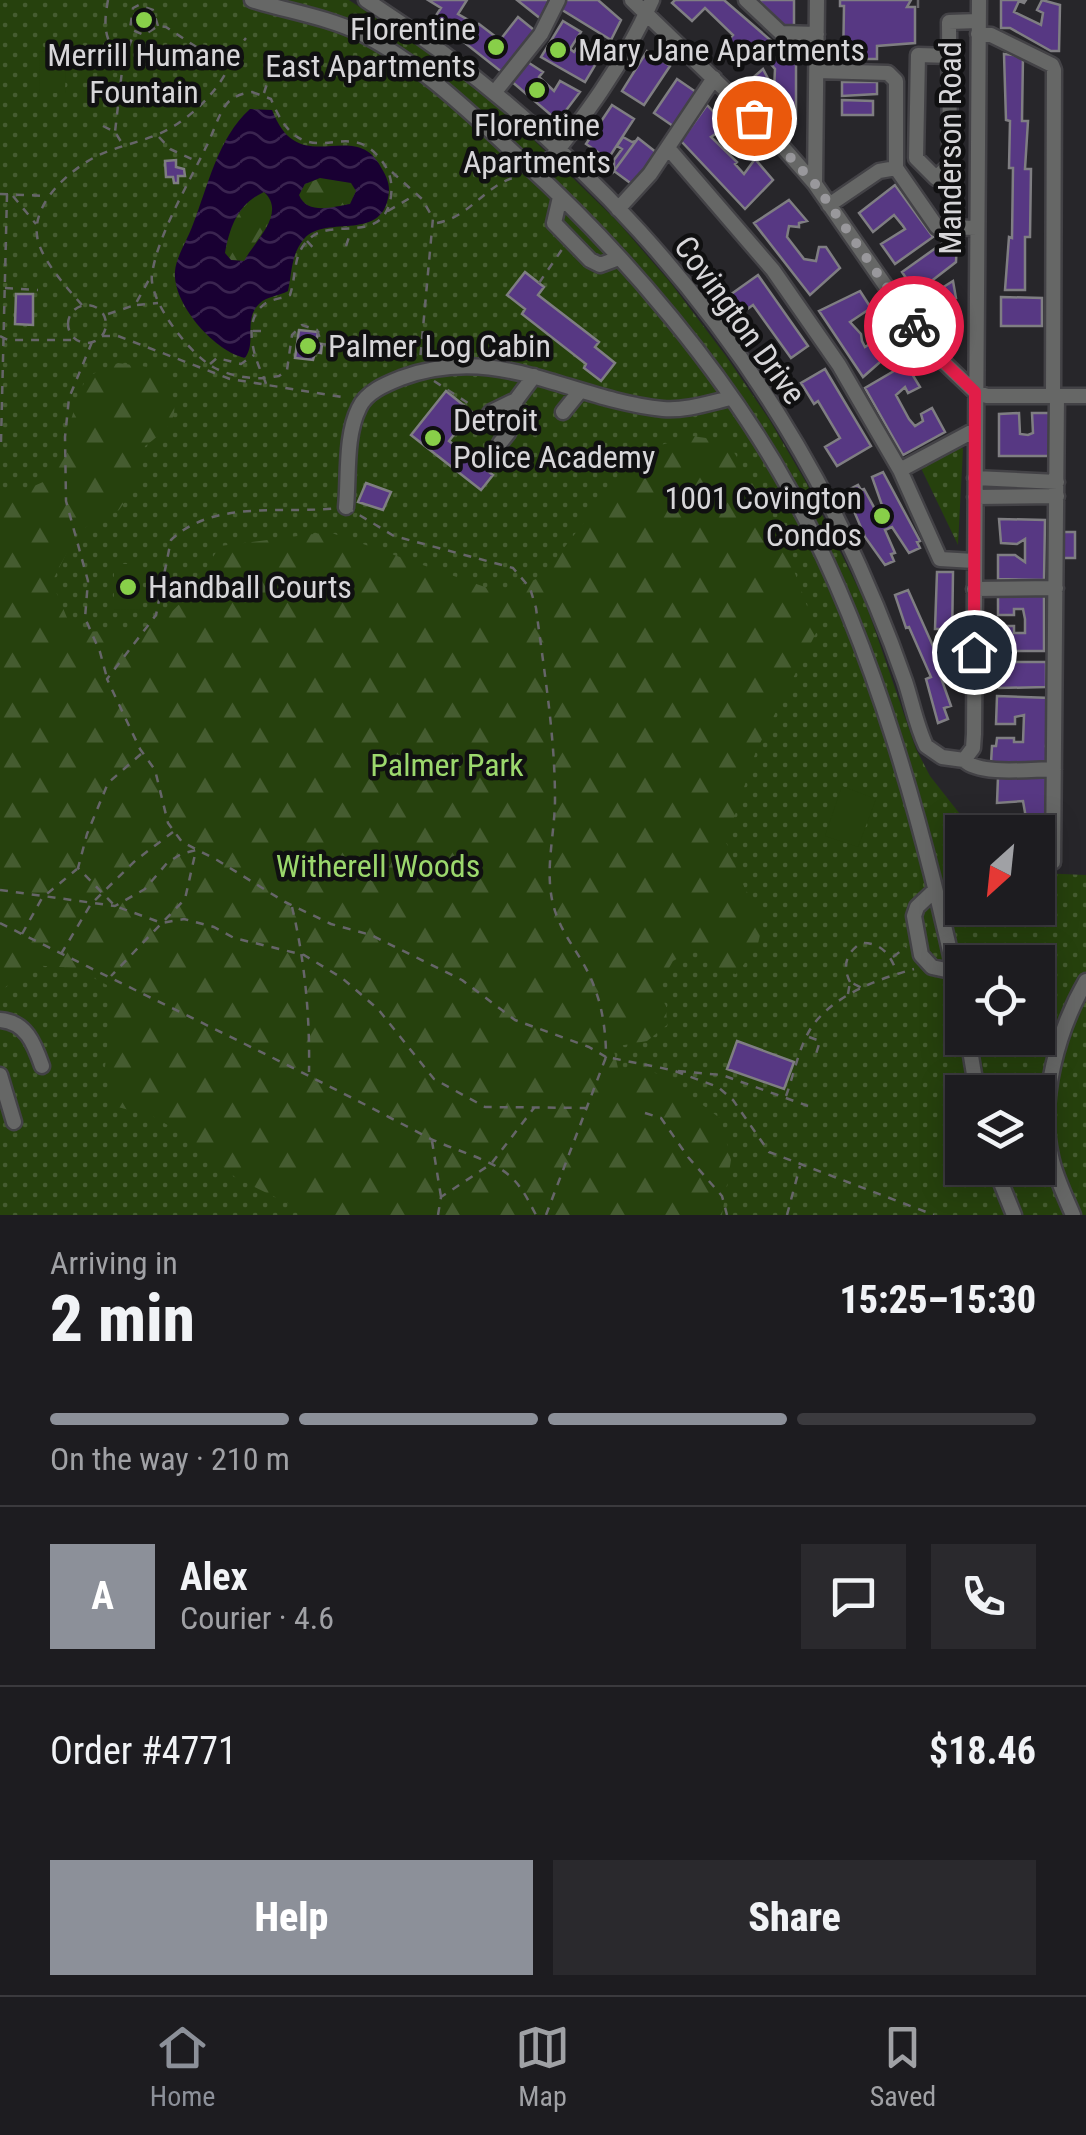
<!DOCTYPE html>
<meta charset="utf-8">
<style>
:root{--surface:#1d1c20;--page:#2a292d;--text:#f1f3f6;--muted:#a0a1a5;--line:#3b3a3e;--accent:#8c9099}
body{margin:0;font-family:"Roboto Condensed",sans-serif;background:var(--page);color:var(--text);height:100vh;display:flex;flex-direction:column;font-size:38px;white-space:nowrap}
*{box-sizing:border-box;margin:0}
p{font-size:32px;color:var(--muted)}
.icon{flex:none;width:55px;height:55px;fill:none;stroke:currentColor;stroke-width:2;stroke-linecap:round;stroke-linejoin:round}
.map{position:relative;height:1215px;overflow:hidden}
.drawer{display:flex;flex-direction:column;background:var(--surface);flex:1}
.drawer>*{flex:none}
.needle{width:65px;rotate:207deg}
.tools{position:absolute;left:945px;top:815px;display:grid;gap:20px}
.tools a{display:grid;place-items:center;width:110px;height:110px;border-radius:0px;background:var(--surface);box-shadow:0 5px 25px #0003,0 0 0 2px var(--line);font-size:50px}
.pin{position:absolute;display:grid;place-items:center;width:85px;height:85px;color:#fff;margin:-42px;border:5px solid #fff;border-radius:50%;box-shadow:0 2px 10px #0007}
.courier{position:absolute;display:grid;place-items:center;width:100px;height:100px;margin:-50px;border:8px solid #e11d48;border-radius:50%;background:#fff;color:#222;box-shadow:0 2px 12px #0007}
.summary em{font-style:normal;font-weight:800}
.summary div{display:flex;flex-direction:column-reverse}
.summary{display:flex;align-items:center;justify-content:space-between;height:170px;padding:0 50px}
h1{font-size:65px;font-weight:800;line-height:75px}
.bar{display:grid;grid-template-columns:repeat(4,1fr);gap:15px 10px;align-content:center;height:120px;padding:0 50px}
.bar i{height:12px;border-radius:8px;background:var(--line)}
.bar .on{background:var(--accent)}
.bar p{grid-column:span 4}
.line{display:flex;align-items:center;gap:25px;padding:0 50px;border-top:2px solid var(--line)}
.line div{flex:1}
.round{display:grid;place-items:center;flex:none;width:105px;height:105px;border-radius:0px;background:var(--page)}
.primary-button{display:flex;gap:20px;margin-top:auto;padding:20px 50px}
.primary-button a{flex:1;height:115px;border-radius:0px;background:var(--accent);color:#fff;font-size:40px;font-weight:800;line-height:115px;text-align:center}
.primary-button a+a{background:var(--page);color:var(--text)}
.tab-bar{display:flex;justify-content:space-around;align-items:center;height:140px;border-top:2px solid var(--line);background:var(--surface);font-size:28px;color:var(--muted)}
.tab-bar a{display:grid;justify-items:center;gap:5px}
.tab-bar .on{color:var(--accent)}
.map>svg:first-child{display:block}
</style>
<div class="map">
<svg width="1086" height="1215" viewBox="0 0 1086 1215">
<defs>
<pattern id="grass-dots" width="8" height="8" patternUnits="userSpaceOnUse" patternTransform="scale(2.5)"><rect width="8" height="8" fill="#26410d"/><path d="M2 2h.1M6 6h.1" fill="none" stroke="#455c30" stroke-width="1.8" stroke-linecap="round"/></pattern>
<pattern id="forest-firs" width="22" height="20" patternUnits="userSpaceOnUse" patternTransform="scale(2.5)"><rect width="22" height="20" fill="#26410d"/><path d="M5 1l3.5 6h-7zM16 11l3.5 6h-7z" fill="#455c30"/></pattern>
<pattern id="water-waves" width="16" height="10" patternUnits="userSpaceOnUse" patternTransform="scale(2.5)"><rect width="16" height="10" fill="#190033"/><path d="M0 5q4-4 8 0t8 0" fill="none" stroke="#3a2450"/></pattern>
</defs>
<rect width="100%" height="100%" fill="#27262a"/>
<path fill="url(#grass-dots)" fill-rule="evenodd" d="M0,0H349L446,65L509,116L617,221L670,282L726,356L769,419L807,484L866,604L916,749L930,776L974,832H962V908H1038V873L1086,875V1215H0ZM962,962H1038V1038H962ZM962,1092H1038V1168H962Z
M961,446L963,449L958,545L920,466Z"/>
<path fill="url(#forest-firs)" d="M320,178L351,183L356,191L350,204C333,207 307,215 299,195L305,184Z
M263,192L271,199C275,224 255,239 244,261L231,260L225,254C230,226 238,206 263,192Z
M118,363L162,369C178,410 184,418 145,446L136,486L119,510L77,532L52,582L73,632C94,631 142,632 160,621C187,603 203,572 220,546L329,532L502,593L541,577L640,451L692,436L727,441C768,506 793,560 816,633L756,751L726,842L745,889L764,918L757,948L736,974L714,970L695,949L673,961L657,989L666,1006L667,1025L647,1041L613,1047L618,1068L662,1074L721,1119L731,1160L722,1215H312L236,1178L192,1139L152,1116L114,1106L105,1067L112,1006L107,985L74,968L31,965L0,992V487L20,492L50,479L86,377Z"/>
<path fill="#26410d" d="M40,51L66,52L65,93H39Z
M114,564H142V610L114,609Z
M842,786L876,799L858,847L825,836Z"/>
<path fill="url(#water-waves)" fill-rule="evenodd" d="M250,109L272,110C300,183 355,114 382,169C386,176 389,182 389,190C386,245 326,213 304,239C291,254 292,273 288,291C279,296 267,296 259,304C243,320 257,342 245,358C215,352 172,304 175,271C176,258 187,240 192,227C208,187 217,139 250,109ZM320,178L351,183L356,191L350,204C333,207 307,215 299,195L305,184ZM264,192C287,213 255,241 244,261L231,260L225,253C230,226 238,204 264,192Z"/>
<path fill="#573883" stroke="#7f7e82" stroke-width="2.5" d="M428,0H467L458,14L470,21L460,36L433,20L441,8Z
M517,0H552L541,19Z
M563,0H598L621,20L611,40L559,8Z
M675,0H724L775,44L761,57L753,49L739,65L721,48L733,35L705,8L692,21L672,3Z
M758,0H794V29H787Z
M840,0H911L907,7H915V43L877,46V59H860V66L843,65L844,6H840Z
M1001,0H1026L1024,3L1019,1L1014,12L1041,25L1043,13L1037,10L1042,0L1060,5L1059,51H1051L1010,28H1001Z
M518,17L534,30L503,73L465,43L479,24L500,40Z
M563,21L581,32L570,49L574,52L576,49L597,62L585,82L541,57Z
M794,40H796V124L793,127L749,81L763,69L774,90L775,69L770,63Z
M647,51L670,66L644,105L622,91Z
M1004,54L1023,56L1022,121H1028L1025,169H1031L1030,237H1025V290H1005L1009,237L1012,238L1013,168H1009L1010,121L1006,120Z
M526,61L543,72L539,77L554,91L560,81L580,92L558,121L510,80Z
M677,79L696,92L673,126L654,113Z
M842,82H877V94L842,96Z
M842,100L873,101V115H842Z
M612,105L634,119L608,159L586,144Z
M707,105L727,126L711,137L737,162L735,164L744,174L755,159L773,180L745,209L681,141Z
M623,137L632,142L636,141L614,171V160L622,149L617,146Z
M638,138L657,153L633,185L614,171Z
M176,160V167L184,169L185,176H178V183H174L173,177H166L165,161Z
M895,185L933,237L895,264L881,244L905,229L903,226L894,215L873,232L859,213Z
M789,200L807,221L799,223V227L789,226L787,237L804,259L816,261L819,247H826L840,268L810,295L754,223Z
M954,235L957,240L956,262L916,293L902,272Z
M525,272L544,287L538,295L599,342L595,347L615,363L601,381L584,368L586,364L522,314L525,309L507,295Z
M758,275L808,346L791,358L753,305L739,315L727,297Z
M953,281L956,298L944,305L956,322L953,325L956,333L946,338L922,301L933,294L930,289L934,286L937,291Z
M860,291L871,308L850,322L861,334L862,341L865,347L886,334L896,348L863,377L819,311Z
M16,294H33V325L15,324Z
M1001,297L1042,298V326H1001Z
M299,330L318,332L316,343L322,344L321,353L315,352L313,360L295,358Z
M906,364L920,387L908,393L905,387L896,395L909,419L915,426L923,421L921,414L932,408L945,432L903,455L865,388Z
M825,369L871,446L837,466L825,447L840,438L818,401L814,404L801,383Z
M446,391L472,412L449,441L493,475L481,490L411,435Z
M1019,413L1020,434L1028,435L1033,433L1032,413H1052L1053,456H999V414Z
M883,472L920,541L917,542L920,548L909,553L892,527L885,530L895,553L891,554L894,561L885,565L865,537L848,497L851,496L848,490L858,485L861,490L864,489L876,511L883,508L872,477Z
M366,483L391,492L383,510L358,502Z
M999,519L1045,520L1044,580L998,579V555H1015L1025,562V539L1017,544L1001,543Z
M1061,532H1075V558H1062Z
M937,572H953L952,644L943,643V629H935Z
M908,590L945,673L940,675L951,706L944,708L948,719L938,723L926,679L931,677L909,627L906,628L895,595Z
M998,591H1044V651H999V626H1014V633H1025V619L1023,609H1014V615H998Z
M998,662H1046V687L999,688Z
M997,696L1051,698L1046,746H1050V764L991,763L992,746H996L997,738H1014V742H1023L1024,715L1015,717V724H996Z
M998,777H1046V863L1038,860V832H998V822L1016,823V827H1023V818H1026L1023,801L997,803Z
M737,1041L794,1062L784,1089L727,1069Z"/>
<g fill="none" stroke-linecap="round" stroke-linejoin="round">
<defs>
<path id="minor" d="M252,0C287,11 327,17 360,33C422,64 476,118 526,164C625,254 727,375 791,492C875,642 927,839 962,1007
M366,0C567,128 736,313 841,527C865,577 887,629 905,681C912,702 916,725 926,746L942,757L964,760L973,748L974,734L979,0
M632,0L774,137L815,184L928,347L975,392L987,396H1086
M746,0L781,33L817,34
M978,34L991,35L1052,65L1054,70L1053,395
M950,56L918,55L916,158L936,178L950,165L949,22L978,21
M817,71L888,73L896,81V168L937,227L977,228
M494,93L541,34L558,0
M668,148L773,270L839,365L900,470L975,430
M538,175C582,120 624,65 652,0
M815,184L817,0
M560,197L554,223L590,260L600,265L619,258
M829,205L879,171L896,168
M618,209L650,174L714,78
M563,412L580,391
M481,425L491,412L516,400
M500,443L508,433L516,400L534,376
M900,470L940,559L974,561
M975,478L1057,482
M975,497L1057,496
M346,507C349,476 345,436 359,408C366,392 386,384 401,378C499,342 568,399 663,409C685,411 709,403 731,398
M974,589L1056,588
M964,760C980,776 1031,769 1054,769
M1053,862L1057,395
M935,890L917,907L914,916L921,955L932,967L955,972
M0,1020C26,1022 34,1043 42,1066
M968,1038L977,1092
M0,1075L14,1122
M995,1168L1014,1215
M1073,1215C1065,1196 1055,1176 1051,1156C1038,1100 1058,1030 1086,981"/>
</defs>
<use href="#minor" stroke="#434246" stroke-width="19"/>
<path stroke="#666569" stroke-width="2.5" stroke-dasharray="8 8" stroke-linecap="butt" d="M108,0C103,27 104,41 123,62L115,132
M918,8V0
M158,26L153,10L139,5L133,8L130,29L144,35L158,26L166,27L228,68
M123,62L134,33
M252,92L271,99C303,179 342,118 376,154C388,167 393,178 391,196C384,246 334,217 310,238C292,254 297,274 290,295C283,298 273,299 266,303C241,319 254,358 264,378C248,379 227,375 213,367C190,354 148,301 152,274C158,234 189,183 206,147C213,134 217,118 225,106C232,96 241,94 252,92Z
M264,93L273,65
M103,126L115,132L123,145
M159,137L170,149L198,162
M392,172L422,199L433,218L420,361
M0,194L48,196
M13,196L36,224
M388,211L415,195
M437,223C470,217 485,185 516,177
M307,241L316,251
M346,246L351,231
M539,283L563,248
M5,288L38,290
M68 324a19 19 0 1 1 38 0a19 19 0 1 1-38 0Z
M82,305C68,289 44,263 38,241C29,206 67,172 95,157C123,143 154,141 180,122C199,109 216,91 227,71C234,59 237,49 246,38
M137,305L158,303
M108,314L135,305L151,276
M253,331H262
M0,336L8,340H75
M102,336H118L230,379L348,398
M92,342L69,398L65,437L66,501L88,581L85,618L100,652L107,678
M210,364L217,358L241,364L254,355
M434,381L471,405
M266,384L264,378L279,376L287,370L292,335L302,325L317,330L322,344L363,350
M1,442L7,194
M346,507L394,536L513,568L530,588L536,608C544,671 555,735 555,799C555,827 548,856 550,884C553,932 582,950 595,989C603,1010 606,1034 606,1057L589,1047L515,1020L462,980L371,935L331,924L285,902L217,860L182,842L168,823L155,770L140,749L107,679L156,615L171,540C216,497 289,516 346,507Z
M141,754L108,783L87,834L78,868L115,906L162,923L184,919L214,927L234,938L304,955L342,978L378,1009L434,1079L485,1107L589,1108
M0,890L115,906L145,889L167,863L181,854L196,850L185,899L111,976
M292,907C305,961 310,1017 309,1072
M0,923C141,994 284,1061 423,1135C447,1148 475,1154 499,1168C519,1180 526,1196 536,1215
M22,934L42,898L77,869
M61,954L91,904L136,860L173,832
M893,957L906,947
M850,982C842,966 846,953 861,943C882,942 891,956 897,973
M848,994L850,982L862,988
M809,1037L820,1041L816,1054
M678,1071L722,1075L808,1106
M786,1096C794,1074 799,1047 811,1028C833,995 878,979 914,969
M645,1113L661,1118L688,1157L722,1196L727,1215
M432,1141L441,1197
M438,1215L441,1197L491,1164L534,1108
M546,1215L606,1057L672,1070L718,1087L733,1100L769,1152L934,1215
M787,1215L800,1166"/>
<use href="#minor" stroke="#666766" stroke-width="14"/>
</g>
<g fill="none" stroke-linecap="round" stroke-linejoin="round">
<path stroke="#99989c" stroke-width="10" stroke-dasharray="0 18" d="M754,118L815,184L914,326"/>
<path stroke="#e11d48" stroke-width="12" d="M914,326L928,347L975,392L974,652"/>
</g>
<g fill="#88cf49" stroke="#101011" stroke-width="4">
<circle cx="144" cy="20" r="10"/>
<circle cx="496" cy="47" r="10"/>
<circle cx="558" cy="50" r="10"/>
<circle cx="537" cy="90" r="10"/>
<circle cx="308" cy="346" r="10"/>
<circle cx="433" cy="438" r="10"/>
<circle cx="882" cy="516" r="10"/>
<circle cx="128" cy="587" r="10"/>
</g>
<g text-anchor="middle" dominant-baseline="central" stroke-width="9" stroke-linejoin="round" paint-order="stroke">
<g font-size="32" fill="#d7d6d9" stroke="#101011" text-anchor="start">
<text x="476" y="29" text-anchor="end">Florentine<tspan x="476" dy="37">East Apartments</tspan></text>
<text x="578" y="50">Mary Jane Apartments</text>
<text x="144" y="55" text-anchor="middle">Merrill Humane<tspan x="144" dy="37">Fountain</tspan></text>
<text x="537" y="125" text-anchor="middle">Florentine<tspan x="537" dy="37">Apartments</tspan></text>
<text x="328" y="346">Palmer Log Cabin</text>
<text x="453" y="420">Detroit<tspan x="453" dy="37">Police Academy</tspan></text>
<text x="862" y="498" text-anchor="end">1001 Covington<tspan x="862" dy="37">Condos</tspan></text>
<text x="148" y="587">Handball Courts</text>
</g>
<g font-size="32" fill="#d7d6d9" stroke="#101011">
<text transform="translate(950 148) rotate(-90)">Manderson Road</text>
<text transform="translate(740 320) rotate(54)">Covington Drive</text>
</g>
<g font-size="32" fill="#9cd86d" stroke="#101011">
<text x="447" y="765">Palmer Park</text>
<text x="378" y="866">Witherell Woods</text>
</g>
</g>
</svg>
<div class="tools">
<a><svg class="needle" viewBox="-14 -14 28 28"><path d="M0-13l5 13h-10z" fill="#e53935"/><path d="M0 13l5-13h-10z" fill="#a0a1a5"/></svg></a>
<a><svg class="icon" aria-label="locate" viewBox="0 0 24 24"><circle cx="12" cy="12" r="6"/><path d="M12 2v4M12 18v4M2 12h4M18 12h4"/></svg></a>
<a><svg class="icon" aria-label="layers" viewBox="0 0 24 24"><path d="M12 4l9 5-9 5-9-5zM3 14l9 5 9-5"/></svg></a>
</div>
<div class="pin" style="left:754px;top:118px;background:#ea580c"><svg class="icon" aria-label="bag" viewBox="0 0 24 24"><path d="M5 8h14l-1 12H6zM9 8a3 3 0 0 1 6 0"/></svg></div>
<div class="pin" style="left:974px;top:652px;background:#1f2937"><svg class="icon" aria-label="home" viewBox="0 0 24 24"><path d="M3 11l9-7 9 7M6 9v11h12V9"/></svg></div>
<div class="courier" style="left:914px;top:326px"><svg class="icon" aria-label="bike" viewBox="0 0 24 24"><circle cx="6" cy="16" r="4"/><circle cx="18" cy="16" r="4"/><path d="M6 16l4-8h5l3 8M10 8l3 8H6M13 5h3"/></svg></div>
</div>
<section class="drawer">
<div class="summary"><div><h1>2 min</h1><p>Arriving in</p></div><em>15:25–15:30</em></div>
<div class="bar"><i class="on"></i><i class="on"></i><i class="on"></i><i></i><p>On the way · 210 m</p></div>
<div class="line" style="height:180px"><b class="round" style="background:var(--accent);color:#fff">A</b><div><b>Alex</b><p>Courier · 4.6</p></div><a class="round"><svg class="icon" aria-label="chat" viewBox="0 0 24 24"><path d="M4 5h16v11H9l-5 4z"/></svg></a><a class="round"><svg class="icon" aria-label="phone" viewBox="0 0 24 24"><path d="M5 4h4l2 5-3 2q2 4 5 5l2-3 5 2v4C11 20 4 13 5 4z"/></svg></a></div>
<div class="line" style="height:130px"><div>Order #4771</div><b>$18.46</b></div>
<div class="primary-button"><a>Help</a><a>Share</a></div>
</section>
<nav class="tab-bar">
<a class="on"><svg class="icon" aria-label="home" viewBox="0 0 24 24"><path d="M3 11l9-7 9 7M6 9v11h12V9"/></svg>Home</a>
<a><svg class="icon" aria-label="map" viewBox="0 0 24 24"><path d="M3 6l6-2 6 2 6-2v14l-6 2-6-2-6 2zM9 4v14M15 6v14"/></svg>Map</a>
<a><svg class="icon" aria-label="saved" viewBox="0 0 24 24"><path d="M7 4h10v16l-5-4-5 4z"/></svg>Saved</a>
</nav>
